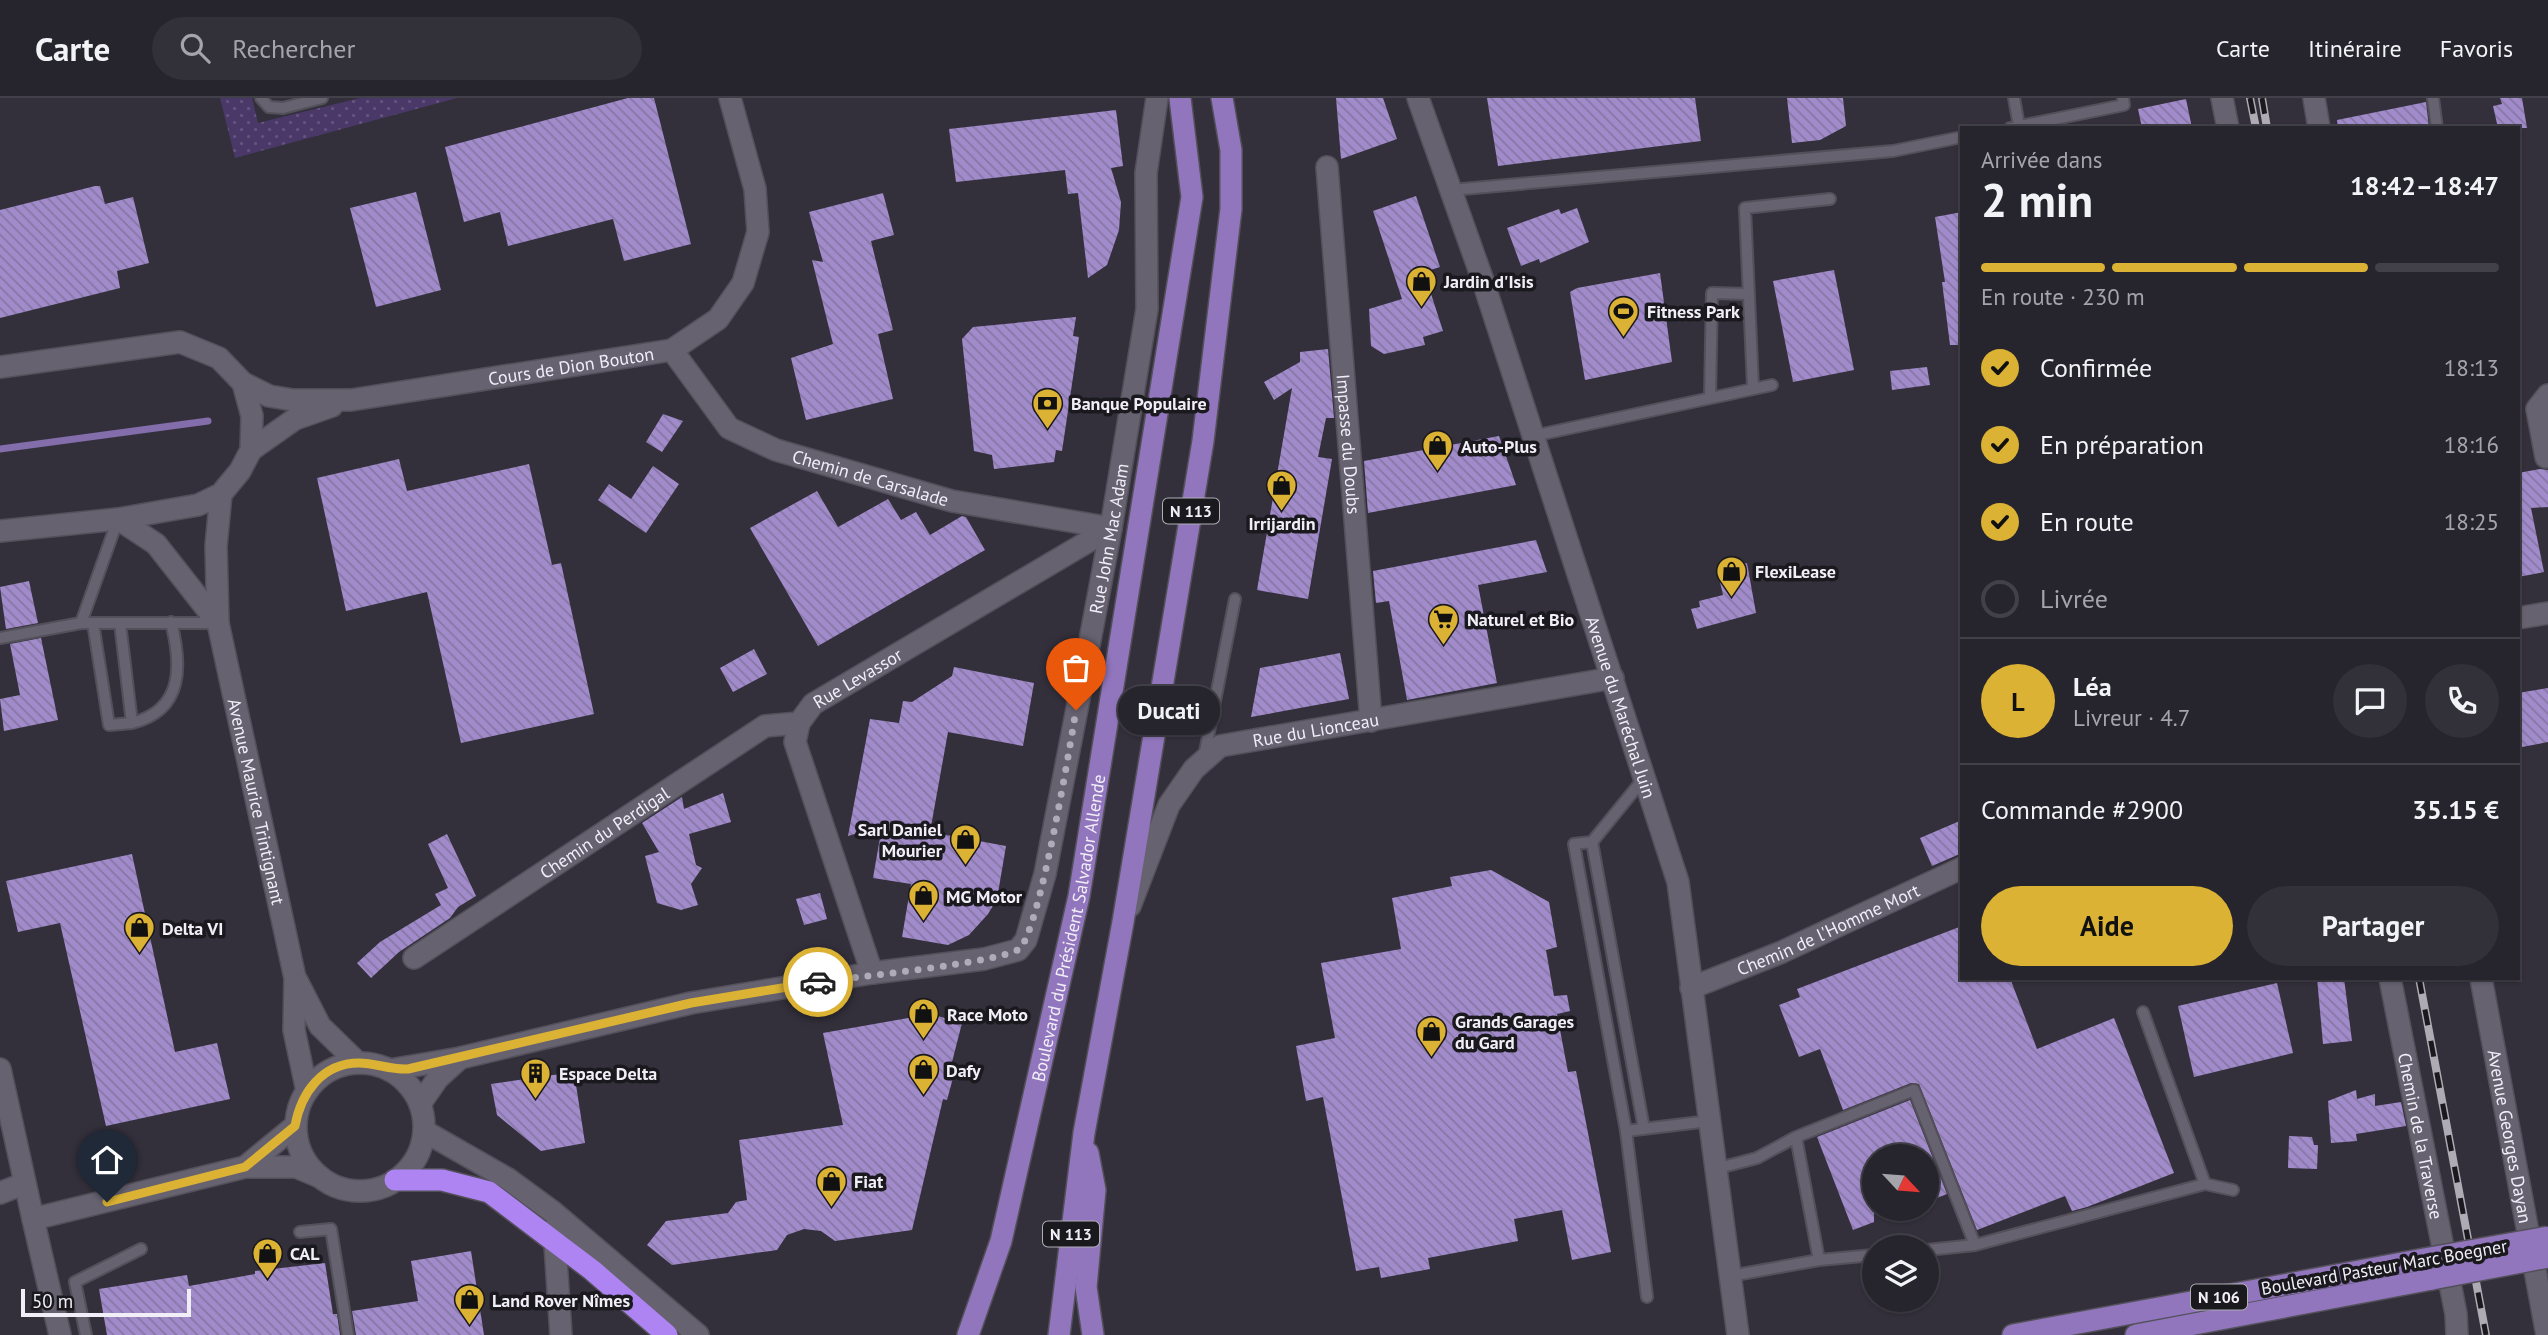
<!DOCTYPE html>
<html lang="fr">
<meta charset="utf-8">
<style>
:root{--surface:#26242d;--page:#323039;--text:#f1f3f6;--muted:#a4a4aa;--line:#424149;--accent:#dbb233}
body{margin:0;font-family:"PT Sans",sans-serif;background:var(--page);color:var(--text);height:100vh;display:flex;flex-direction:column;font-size:26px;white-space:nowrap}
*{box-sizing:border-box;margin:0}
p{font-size:23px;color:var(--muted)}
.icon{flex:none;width:38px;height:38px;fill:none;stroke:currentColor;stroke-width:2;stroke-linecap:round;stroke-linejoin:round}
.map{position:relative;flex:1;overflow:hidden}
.side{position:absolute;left:1960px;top:28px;width:560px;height:854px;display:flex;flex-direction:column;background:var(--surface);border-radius:0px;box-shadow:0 2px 5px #0004,0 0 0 2px var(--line)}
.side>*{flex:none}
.needle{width:46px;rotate:116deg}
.fabs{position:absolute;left:1862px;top:1046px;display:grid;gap:14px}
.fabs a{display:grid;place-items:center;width:77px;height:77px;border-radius:50%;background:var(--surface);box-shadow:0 2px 5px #0004,0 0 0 2px var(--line);font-size:35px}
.scale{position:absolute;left:21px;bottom:18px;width:170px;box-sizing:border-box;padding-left:7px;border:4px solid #f1eef7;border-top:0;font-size:19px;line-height:24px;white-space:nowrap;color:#f1eef7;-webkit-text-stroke:5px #1a191e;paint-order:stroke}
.pin{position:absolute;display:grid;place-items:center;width:60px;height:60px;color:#fff;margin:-72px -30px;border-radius:50% 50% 50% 0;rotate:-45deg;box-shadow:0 0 7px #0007}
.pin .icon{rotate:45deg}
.courier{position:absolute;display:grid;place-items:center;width:70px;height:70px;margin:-35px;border:5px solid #dbb233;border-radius:50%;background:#fff;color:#222;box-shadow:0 2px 9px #0007}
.bubble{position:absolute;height:49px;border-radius:24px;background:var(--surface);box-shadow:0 2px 5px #0004,0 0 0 2px var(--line);font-size:23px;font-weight:700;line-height:49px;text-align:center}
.summary em{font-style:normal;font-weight:700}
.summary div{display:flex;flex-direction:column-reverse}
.summary{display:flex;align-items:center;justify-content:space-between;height:119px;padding:0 21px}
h1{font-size:46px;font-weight:700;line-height:52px}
.bar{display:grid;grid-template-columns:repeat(4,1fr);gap:10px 7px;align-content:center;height:84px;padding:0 21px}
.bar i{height:9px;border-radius:5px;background:var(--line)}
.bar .selected{background:var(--accent)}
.bar p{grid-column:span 4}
.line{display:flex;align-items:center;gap:18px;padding:0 21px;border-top:2px solid var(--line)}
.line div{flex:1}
.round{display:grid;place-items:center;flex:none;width:74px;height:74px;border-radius:37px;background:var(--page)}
ol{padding:0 21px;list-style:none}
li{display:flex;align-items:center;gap:21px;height:77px}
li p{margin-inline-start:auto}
li .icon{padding:7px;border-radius:50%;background:var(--accent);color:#111;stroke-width:4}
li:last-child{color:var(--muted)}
li i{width:38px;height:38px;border:4px solid var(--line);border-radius:50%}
.cta{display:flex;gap:14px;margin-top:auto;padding:14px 21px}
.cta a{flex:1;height:80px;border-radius:42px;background:var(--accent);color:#111;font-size:28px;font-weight:700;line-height:80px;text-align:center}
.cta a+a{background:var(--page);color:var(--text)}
header{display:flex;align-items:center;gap:42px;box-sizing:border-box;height:98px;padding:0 35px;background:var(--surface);border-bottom:2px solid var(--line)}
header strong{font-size:33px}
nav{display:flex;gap:38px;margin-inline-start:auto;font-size:24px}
.search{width:490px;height:63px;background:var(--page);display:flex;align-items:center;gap:18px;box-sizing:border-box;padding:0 24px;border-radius:38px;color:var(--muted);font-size:26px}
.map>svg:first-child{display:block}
</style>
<header>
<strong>Carte</strong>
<div class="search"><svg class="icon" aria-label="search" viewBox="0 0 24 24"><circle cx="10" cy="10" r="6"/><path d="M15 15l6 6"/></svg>Rechercher</div>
<nav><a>Carte</a><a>Itinéraire</a><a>Favoris</a></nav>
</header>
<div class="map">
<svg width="2548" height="1237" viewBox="0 0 2548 1237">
<defs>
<pattern id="grass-dots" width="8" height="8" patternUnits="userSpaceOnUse" patternTransform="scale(1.75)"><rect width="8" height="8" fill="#4a3868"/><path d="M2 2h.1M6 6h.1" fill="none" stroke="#65557e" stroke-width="1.8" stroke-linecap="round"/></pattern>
<pattern id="building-back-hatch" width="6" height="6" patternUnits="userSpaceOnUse" patternTransform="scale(1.75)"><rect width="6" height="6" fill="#a18bca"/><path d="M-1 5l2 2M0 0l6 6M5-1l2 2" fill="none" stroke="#8677a4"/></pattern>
</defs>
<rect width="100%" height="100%" fill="#33303c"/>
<path fill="url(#grass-dots)" d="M220,0H252L258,25L360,0H457L235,60Z"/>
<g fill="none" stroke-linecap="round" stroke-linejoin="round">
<path stroke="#836daa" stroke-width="7" d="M0,351L208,323"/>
</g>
<path fill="url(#building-back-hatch)" d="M628,0H654L691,146L624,163L613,121L508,148L500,114L464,124L445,49Z
M1336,0H1383L1397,41L1341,61Z
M1487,0H1695L1701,43L1498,68Z
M1787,0H1843L1846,28L1820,42L1792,45Z
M2500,0H2522L2527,30H2498L2493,8L2502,6Z
M2186,1L2192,30H2142L2138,11Z
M2426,4L2429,30H2338L2337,22Z
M1116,12L1123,68L1111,70L1121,104L1119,132L1107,167L1088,180L1078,95L1068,96L1065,72L956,84L949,31Z
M95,88H100L105,106L133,99L149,165L117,173L120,190L0,220V112Z
M416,94L441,192L376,209L350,110Z
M883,95L894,137L871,143L893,232L878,236L893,301L806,322L791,260L833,246L812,162L823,164L809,114Z
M1416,98L1440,169L1424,174L1443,233L1423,239L1425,247L1384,256L1371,248L1369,211L1402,201L1373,113Z
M1577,110L1589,144L1540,165L1539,161L1521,168L1507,130L1559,111L1561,116Z
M1962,114V247H1950L1942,184H1945L1935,119Z
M1834,172L1854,272L1793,284L1773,183Z
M1660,175L1672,264L1585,282L1570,194L1577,190Z
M1076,219L1073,238L1079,239L1062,353L1056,352L1054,364L994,371L992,357L974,353L962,241L973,229Z
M1328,251L1334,320H1326L1318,359L1332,361L1308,501L1257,492L1292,290L1274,302L1264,284L1300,264V254Z
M1927,269L1930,287L1892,292L1890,273Z
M663,316L683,323L662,354L646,344Z
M1499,338L1516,387L1368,415L1364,363Z
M399,361L407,393L529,366L552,467L561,465L594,616L461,645L427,494L346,513L317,380Z
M653,368L679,386L646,435L598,402L609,386L631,401Z
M2540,371L2548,372V409L2531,410L2544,474L2518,479V375Z
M817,393L838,429L888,401L901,422L916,414L930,437L962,418L966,419L985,452L818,548L750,430Z
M1536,442L1547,474L1478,487L1497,585L1407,602L1389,503L1376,505L1373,473Z
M1747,465L1756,515L1697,531L1691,511L1700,509L1699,503L1723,497L1717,471Z
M29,483L38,525L6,531L0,489Z
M41,540L58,622L4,633L0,601L20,597L10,546Z
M754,551L767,576L733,594L720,570Z
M1340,555L1349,601L1251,619L1260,570Z
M954,569L1034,585L1023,648L948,634L930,734L1006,748L997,801L988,816L969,837L948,847L902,839L911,786L873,780L882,728L848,738L870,621L899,625L903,603L912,604L952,578Z
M2548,590V644L2522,649L2518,595Z
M723,695L731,724L689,736L696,767L702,770L691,786L698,807L681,812L657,805L645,758L659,754L642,725L682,699L684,711Z
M1962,722V755L1932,768L1920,740Z
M447,736L476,798L458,809L450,820L399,854L371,880L357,865L380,844L441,807L435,796L448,790L428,746Z
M132,756L175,954L217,945L230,1001L106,1028L60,825L18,834L6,783Z
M1491,772L1549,804L1557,849L1546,852L1554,898L1567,897L1570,913L1557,916L1568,974L1576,973L1611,1154L1572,1162L1562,1112L1514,1121L1518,1143L1428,1160L1430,1171L1381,1180L1379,1169L1356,1173L1323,999L1306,1003L1296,948L1335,940L1321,865L1401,851L1392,800L1452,788L1450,779Z
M820,795L827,821L804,827L796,801Z
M1962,828V880H2010L2037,951L2114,920L2174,1075L2087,1109L2072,1113L2065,1098L1977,1132L1919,986L1911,985L1843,1012L1820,951L1799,959L1779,907L1800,899L1797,891Z
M2317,880H2344L2352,943L2323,946Z
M2277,885L2293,955L2194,979L2178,908Z
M931,916L962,925L951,968L956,969L947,1002L943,1001L912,1132L835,1143L821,1133L804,1131L787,1137L777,1152L672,1167L647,1147L666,1123L728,1115L736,1104L747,1102L739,1042L843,1027L823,935Z
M574,974L585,1045L541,1053L497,1017L491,986Z
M2356,992L2357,1001L2375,996V1008L2401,1004L2406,1028L2356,1036L2357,1043L2331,1045L2328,1003Z
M1910,1002L1947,1096L1927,1104V1059H1874V1124L1853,1132L1817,1039Z
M2289,1038L2312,1039L2314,1047H2318L2317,1071L2288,1070Z
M471,1153L484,1237H356L352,1213L418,1203L411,1163Z
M325,1165L333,1216H337L340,1237H107L99,1191L187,1177L189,1188L255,1176V1173Z"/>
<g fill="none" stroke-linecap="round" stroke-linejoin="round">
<defs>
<path id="service" d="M261,0L269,9L283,10L322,0
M2014,0L2019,28
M2433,0L2437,30
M2010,30L2124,7L2123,0
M1451,92L1893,53L1962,39
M1753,289L1745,110L1830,101
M1710,299L1712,195L1749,196
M1533,338L1772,287
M81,525L118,421
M93,525L109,627L132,625
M120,525L132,625C184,612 182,567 171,524
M0,540L81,525H216
M1204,659L1235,501
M1592,744L1645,679
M1626,1033L1574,746L1592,744L1644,1031
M1796,1039L1819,1162L1874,1157
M1715,1071L1757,1060L1796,1039L1914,992L1975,1147L2205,1086L2143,914
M2205,1086L2233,1092
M300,1134L331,1131L348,1237
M1927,1152L1975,1147
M1730,1178L1819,1162
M1647,1199L1626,1033L1709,1023
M86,1237L75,1184L141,1151"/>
<g id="minor">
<path d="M2222,0L2228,30"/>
<path id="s1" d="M1327,69L1371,623"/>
<path id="s2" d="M672,252L729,330L776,352L952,403L1111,430"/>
<path d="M0,269L180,244L219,260L243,285L252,318L251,352L240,373L221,396L198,407L118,421L0,433"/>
<path id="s3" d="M243,285L269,298L293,302H351L672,252L718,221L743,185L758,134L755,91L730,0"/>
<path d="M251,352L295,321L332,308"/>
<path d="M2546,359L2537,311L2548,297"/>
<path id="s4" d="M221,396L216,448L218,525L295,880L294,932L307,993"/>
<path d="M118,421L156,446L218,525"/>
<path d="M2518,520L2548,515"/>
<path id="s5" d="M1130,808L1169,707L1194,671L1220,648L1613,580"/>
<path id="s6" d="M414,860L765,628L799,625"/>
<path id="s7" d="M872,875L795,644L799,625L813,606L1111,430"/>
<path id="s8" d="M2390,880L2456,1216L2457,1237"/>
<path d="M297,883L320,928L357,964"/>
<path id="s9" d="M1691,890L1782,854L1962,770"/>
<circle cx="360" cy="1029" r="64"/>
<path d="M0,971L33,1121"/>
<path id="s10" d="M389,972L460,960L691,905L872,875L984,861L1018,852L1026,842L1045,776L1082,585L1111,430L1147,211L1146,75L1157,0"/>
<path d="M420,1006L438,980L460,960"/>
<path d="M424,1033L508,1081L553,1114L698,1237"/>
<path d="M245,1069L295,1028"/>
<path d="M0,1095L23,1086"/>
<path d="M554,1131L561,1237"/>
<path d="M60,1237L33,1121L245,1069H296L320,1079"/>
</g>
<g id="tertiary">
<path id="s11" d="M1418,0L1481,177L1678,784L1738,1237"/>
<path d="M2314,0L2319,30"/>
<path id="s12" d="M2481,880L2547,1237"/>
</g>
<g id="primary">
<path d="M1088,1055L1095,1092L1086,1189L1093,1237"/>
<path id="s13" d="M968,1237L1001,1143L1079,798L1192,99L1180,0"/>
<path d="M1059,1237L1084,1035L1123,824L1203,343L1231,111V52L1222,0"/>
<path d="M2013,1237L2424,1161"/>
<path d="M2136,1237L2432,1181"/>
</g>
<path id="motorway" d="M395,1082H442L489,1094L592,1172L667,1237"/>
</defs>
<use href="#service" stroke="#53505a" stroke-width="14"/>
<use href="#minor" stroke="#53505a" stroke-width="24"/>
<use href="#tertiary" stroke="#53505a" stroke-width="24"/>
<use href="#primary" stroke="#53505a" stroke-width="24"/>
<use href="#motorway" stroke="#53505a" stroke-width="24"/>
<use href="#service" stroke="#666270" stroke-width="10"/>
<use href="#minor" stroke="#666270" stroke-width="21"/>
<use href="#tertiary" stroke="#666270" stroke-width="21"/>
<use href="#primary" stroke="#9176bd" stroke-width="21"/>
<use href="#motorway" stroke="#ad84f1" stroke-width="21"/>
<defs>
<path id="rail" d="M2250,0L2256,30
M2262,0L2267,30
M2419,880L2486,1237"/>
</defs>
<use href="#rail" stroke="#aeabb5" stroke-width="8"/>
<use href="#rail" stroke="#1a191e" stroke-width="5" stroke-dasharray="16" stroke-linecap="butt"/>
<defs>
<path id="primary-bridge" d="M2424,1161L2548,1139
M2432,1181L2548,1159"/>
</defs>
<use href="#primary-bridge" stroke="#53505a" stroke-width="24" stroke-linecap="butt"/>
<use href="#primary-bridge" stroke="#9176bd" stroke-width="21"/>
</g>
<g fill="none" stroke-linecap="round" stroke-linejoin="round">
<path stroke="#aeacb6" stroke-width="7" stroke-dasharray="0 12.6" d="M818,884C853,879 999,865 1019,851C1039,836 1070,648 1076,612"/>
<path stroke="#dbb233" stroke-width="9" d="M107,1104L245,1069L295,1028C301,995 322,965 359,965C376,965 390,972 408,971L691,905L818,884"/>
</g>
<defs>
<symbol id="shop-pin" viewBox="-11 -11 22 30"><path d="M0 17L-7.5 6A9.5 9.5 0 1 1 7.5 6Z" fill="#dbb233" stroke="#1a191e"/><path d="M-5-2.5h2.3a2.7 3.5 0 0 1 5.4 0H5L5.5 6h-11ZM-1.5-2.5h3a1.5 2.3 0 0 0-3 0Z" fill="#111"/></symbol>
<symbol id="stadium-pin" viewBox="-11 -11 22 30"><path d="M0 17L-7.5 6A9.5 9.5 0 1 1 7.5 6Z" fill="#dbb233" stroke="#1a191e"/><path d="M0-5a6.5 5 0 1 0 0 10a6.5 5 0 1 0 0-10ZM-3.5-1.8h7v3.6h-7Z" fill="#111"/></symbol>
<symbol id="bank-pin" viewBox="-11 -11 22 30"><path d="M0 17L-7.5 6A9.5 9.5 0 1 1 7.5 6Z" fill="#dbb233" stroke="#1a191e"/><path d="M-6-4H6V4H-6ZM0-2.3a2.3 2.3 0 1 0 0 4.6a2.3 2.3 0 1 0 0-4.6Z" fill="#111"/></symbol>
<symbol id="supermarket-pin" viewBox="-11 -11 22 30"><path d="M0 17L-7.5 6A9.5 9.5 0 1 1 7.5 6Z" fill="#dbb233" stroke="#1a191e"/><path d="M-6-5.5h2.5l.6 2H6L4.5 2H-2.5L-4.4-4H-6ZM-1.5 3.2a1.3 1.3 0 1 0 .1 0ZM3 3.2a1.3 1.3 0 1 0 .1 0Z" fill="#111"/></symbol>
<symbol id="building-pin" viewBox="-11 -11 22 30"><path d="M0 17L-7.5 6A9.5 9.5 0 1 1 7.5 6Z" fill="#dbb233" stroke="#1a191e"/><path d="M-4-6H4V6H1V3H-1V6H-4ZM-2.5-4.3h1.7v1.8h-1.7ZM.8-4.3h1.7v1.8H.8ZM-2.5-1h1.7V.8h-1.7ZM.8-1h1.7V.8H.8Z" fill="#111"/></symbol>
</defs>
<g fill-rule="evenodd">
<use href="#shop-pin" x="1404" y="166" width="35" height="47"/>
<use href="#stadium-pin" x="1606" y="196" width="35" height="47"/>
<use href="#bank-pin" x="1030" y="288" width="35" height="47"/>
<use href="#shop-pin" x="1420" y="330" width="35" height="47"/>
<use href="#shop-pin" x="1264" y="370" width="35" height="47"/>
<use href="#shop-pin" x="1714" y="456" width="35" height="47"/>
<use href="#supermarket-pin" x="1426" y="504" width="35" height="47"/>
<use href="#shop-pin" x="948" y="724" width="35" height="47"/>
<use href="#shop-pin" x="906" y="780" width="35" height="47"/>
<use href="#shop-pin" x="122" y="812" width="35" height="47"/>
<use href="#shop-pin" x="906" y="898" width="35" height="47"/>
<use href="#shop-pin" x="1414" y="916" width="35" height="47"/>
<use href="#shop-pin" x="906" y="954" width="35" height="47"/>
<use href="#building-pin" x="518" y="958" width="35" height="47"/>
<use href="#shop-pin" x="814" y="1066" width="35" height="47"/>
<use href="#shop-pin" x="250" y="1138" width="35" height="47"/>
<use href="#shop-pin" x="452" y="1184" width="35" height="47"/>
</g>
<g text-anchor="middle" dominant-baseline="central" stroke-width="7" stroke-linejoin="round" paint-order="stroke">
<g fill="#1a191e" stroke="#b0aeb6" stroke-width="2">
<rect x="1163" y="400.5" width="56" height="25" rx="5"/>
<rect x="1043" y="1123.5" width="56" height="25" rx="5"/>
<rect x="2191" y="1186.5" width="56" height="25" rx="5"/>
</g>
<g font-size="16" font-weight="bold" fill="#f1eef7">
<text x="1191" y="413">N 113</text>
<text x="1071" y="1136">N 113</text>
<text x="2219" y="1199">N 106</text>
</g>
<g font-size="18" font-weight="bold" fill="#f1eef7" stroke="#1a191e" text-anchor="start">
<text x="1444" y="183">Jardin d'Isis</text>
<text x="1647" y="213">Fitness Park</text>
<text x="1071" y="305">Banque Populaire</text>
<text x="1461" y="348">Auto-Plus</text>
<text x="1282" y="425" text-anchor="middle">Irrijardin</text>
<text x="1755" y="473">FlexiLease</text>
<text x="1467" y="521">Naturel et Bio</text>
<text x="942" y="731" text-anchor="end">Sarl Daniel<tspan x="942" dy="21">Mourier</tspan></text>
<text x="946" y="798">MG Motor</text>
<text x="162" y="830">Delta VI</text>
<text x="947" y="916">Race Moto</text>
<text x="1455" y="923">Grands Garages<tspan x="1455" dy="21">du Gard</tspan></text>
<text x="946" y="972">Dafy</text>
<text x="559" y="975">Espace Delta</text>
<text x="854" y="1083">Fiat</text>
<text x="290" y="1155">CAL</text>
<text x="492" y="1202">Land Rover Nîmes</text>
</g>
<g font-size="18" fill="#f1eef7" stroke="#1a191e">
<text stroke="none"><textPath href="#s3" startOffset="334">Cours de Dion Bouton</textPath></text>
<text stroke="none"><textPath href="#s1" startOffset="278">Impasse du Doubs</textPath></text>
<text stroke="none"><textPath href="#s2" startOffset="247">Chemin de Carsalade</textPath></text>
<text stroke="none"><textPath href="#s10" startOffset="1064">Rue John Mac Adam</textPath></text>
<text stroke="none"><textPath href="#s7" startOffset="338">Rue Levassor</textPath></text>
<text stroke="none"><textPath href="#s11" startOffset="642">Avenue du Maréchal Juin</textPath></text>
<text stroke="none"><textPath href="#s5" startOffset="284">Rue du Lionceau</textPath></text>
<text stroke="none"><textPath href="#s4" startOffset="312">Avenue Maurice Trintignant</textPath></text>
<text stroke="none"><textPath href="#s6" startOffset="228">Chemin du Perdigal</textPath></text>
<text stroke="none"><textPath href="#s13" startOffset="420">Boulevard du Président Salvador Allende</textPath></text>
<text stroke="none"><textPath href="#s9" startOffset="149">Chemin de l'Homme Mort</textPath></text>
<text stroke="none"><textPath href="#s8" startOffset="161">Chemin de la Traverse</textPath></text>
<text stroke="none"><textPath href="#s12" startOffset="161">Avenue Georges Dayan</textPath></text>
<text transform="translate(2384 1169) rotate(-10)">Boulevard Pasteur Marc Boegner</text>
</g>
</g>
</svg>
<div class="fabs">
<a><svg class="needle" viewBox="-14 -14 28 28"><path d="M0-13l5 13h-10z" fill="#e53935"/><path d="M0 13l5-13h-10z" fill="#a4a4aa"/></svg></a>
<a><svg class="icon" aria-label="layers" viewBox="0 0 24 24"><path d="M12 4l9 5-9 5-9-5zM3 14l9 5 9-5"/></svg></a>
</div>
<div class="scale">50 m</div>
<div class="pin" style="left:1076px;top:612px;background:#ea580c"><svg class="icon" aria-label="bag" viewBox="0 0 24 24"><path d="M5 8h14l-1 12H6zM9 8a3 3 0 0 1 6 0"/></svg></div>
<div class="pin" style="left:107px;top:1104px;background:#1f2937"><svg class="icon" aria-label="home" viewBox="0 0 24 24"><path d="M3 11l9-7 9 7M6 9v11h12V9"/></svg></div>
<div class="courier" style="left:818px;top:884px"><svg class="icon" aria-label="car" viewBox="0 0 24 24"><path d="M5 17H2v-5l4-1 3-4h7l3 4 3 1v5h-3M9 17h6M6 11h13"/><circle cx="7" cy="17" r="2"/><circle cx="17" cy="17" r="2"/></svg></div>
<div class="bubble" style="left:1118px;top:588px;width:102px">Ducati</div>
<section class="side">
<div class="summary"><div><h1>2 min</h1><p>Arrivée dans</p></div><em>18:42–18:47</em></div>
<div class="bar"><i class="selected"></i><i class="selected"></i><i class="selected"></i><i></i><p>En route · 230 m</p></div>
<ol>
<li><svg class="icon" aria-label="check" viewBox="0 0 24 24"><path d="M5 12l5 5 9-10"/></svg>Confirmée<p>18:13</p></li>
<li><svg class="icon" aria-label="check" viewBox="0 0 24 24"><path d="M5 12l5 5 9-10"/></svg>En préparation<p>18:16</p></li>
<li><svg class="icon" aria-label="check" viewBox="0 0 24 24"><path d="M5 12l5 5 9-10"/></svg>En route<p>18:25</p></li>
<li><i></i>Livrée</li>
</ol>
<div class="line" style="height:126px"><b class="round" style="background:var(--accent);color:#111">L</b><div><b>Léa</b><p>Livreur · 4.7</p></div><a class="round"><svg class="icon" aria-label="chat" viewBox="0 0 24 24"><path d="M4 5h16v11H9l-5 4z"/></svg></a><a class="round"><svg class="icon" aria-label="phone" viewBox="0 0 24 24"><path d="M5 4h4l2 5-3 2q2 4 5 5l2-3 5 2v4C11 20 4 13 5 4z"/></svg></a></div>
<div class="line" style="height:91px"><div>Commande #2900</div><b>35.15 €</b></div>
<div class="cta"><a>Aide</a><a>Partager</a></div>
</section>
</div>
